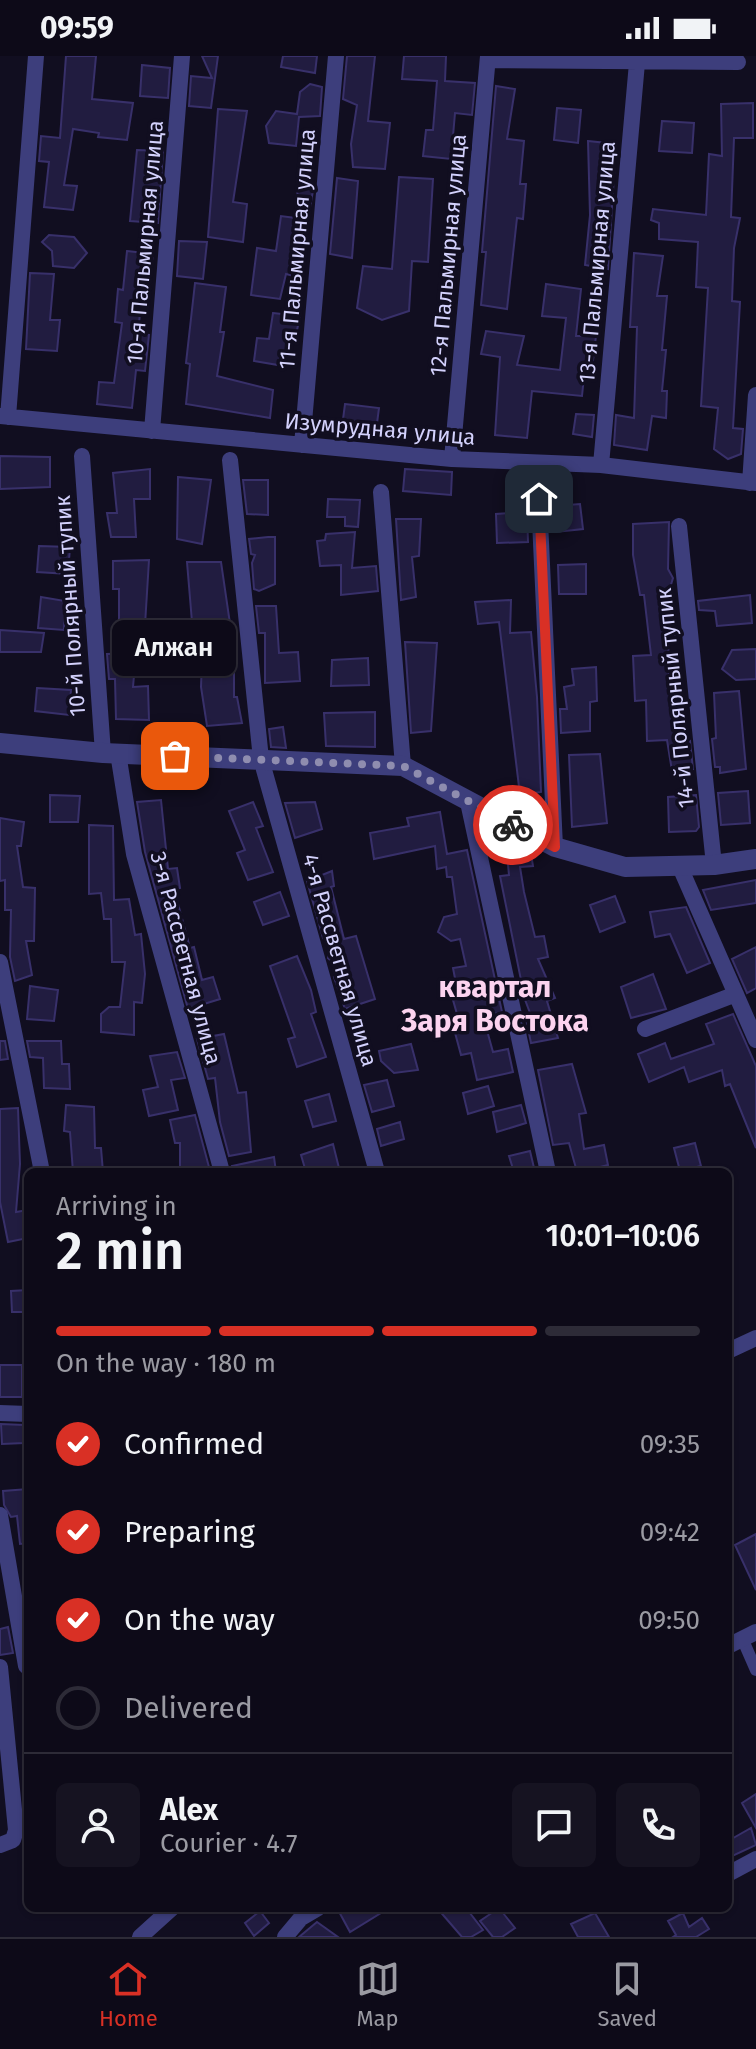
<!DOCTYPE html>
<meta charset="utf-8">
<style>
:root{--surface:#0d0a18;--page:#161321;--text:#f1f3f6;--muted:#9a9aa2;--line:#2d2b37;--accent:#d93025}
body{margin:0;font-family:"Fira Sans",sans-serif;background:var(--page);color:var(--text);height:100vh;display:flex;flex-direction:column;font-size:30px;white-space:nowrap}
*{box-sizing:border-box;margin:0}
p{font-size:26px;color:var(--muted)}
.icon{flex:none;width:44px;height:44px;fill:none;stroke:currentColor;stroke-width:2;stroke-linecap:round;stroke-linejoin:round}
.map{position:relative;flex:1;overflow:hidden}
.side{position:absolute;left:24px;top:1112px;width:708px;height:744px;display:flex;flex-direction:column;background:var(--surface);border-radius:12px;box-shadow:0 2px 6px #0004,0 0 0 2px var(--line)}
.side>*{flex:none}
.pin{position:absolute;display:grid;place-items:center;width:68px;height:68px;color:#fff;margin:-34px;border-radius:16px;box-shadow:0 4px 12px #0006}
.courier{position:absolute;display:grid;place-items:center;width:80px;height:80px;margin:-40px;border:6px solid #d93025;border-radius:50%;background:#fff;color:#222;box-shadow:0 2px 10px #0007}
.bubble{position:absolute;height:56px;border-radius:12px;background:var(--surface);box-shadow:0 2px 6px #0004,0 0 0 2px var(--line);font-size:26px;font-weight:600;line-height:56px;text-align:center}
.overview em{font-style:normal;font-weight:600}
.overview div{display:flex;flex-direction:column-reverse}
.overview{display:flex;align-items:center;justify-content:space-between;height:136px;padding:0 32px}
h1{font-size:52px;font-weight:600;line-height:60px}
.bar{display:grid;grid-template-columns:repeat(4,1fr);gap:12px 8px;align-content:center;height:96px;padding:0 32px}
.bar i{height:10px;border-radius:6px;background:var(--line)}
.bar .active{background:var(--accent)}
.bar p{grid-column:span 4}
.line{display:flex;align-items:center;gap:20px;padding:0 32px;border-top:2px solid var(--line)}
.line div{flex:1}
.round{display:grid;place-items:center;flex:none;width:84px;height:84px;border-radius:12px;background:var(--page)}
ol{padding:0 32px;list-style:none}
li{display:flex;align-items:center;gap:24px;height:88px}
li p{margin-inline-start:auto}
li .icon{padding:8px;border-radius:50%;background:var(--accent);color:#fff;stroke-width:4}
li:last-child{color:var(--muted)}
li i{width:44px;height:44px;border:4px solid var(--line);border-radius:50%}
.status{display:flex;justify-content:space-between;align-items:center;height:56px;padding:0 40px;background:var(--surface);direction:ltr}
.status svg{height:22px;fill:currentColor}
.dock{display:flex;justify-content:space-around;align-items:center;height:112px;border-top:2px solid var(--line);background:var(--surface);font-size:22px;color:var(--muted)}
.dock a{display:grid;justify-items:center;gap:4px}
.dock .active{color:var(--accent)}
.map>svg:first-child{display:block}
</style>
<div class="status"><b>09:59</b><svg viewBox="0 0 49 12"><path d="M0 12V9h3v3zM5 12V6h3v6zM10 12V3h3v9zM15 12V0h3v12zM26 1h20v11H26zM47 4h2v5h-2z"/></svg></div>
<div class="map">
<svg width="756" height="1881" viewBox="0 0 756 1881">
<rect width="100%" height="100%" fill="#110e20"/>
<path fill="#211c40" stroke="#38306a" stroke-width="2" d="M66,0H96L92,43L133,47L127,84L98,81L99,77L73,73L64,129L77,130L73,154L44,151L49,106L39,105L41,80L60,82Z
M202,0H218L211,52L189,50L191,20L212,22Z
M283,0H317L315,17L281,11Z
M347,0H375L368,65L390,67L385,113L353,111L351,88L357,49L343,43Z
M404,0H446L445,25L475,27L472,59L455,57L451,103L423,100L426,74H433L437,25L402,23Z
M142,9L170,12L168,42L140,40Z
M310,28L322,31L320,60L299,61L296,90L269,87L266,70L276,55L297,58L300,36Z
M496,30L515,33L507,83L524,85L520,128H526L523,163L517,162L507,253L481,249L486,196H482Z
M753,47V82H734L731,161L740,162L734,192L732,245L740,246L733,372L743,373L741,398L728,403L714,393L718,352L701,350L708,232L696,231L698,186L659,183V167L651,164L653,153L706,159L709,98L722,100L721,48Z
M557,52L581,54L578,87L554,84Z
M218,53L247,55L233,146L247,148L243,186L208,181Z
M662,65L694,67L692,97L659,95Z
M588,85L616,88L608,213L585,209L590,159Z
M137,94L163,95L158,167L130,165Z
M399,121L433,123L428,206L412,205L409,255L382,264L357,252L363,210L392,213Z
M337,122L358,125L352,202L330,198Z
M298,128L314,129L302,197L292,192L290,219L286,218L280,243L251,239L257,192L276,195L281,160L296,162Z
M49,179L74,181L87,197L74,212L53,210L52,195L42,186Z
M179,185L207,186L203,223L177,220Z
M127,195L153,198L149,226L143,225L138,278L149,279L145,315L136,314L132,352L97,348L99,326L114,327L122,267L115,266L118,233L123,234Z
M634,197L663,200L657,240H667L662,294H666L662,335H667L666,362L652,360L647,394L614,389L616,359L634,362L637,271H630Z
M30,217L54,218L50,264H60L57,295L26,293Z
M195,227L226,231L220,276H224L217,320L273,334L270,362L186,348L190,308L186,307Z
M546,228L581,233L576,280H596L592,312L585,311L582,340L532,335L527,382L495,379L500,301L481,298L486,275L524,280L517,309L560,314L566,262L542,260Z
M273,257L300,260L296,279L291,278L288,295H280L278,309L254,305L257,282L269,283Z
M345,348L379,352L376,375L342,371Z
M576,358L594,359L592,381L573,378Z
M0,400L50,401V431L0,433Z
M150,413V443H134L136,481H111L107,457H117L113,417Z
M405,413L452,416L451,439L403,435Z
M178,421L211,424L202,488L177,483Z
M243,424H268V459L247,458Z
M328,443L360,444L358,471L345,470V461H327Z
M580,448L583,473L556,476L555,450Z
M527,456L528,486L497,487L496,458Z
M396,463H421L419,500L412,501L416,541L401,544Z
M669,466L668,513L673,522L664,551L671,550L675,584L668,586L671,653L681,652L683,686L690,685L693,713L672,715L667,684L647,685L646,644L635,645L633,600L651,599L644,539H640L633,499V468Z
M355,476L352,512L376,510L378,535L341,539V509L320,510L317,485L325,484L326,478Z
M268,481H275V528L259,535L254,533L252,507L255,499L251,498L249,483Z
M39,490L70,491L68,518L37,516Z
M149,504L145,569H119V533H113V505Z
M187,506H221L234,595V641H237L242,667L207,670L201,631L203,577L193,578Z
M586,508V538H559L558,509Z
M750,539L752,567L717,570L715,555L699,554L698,545Z
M41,541L65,545L64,574L38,572Z
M511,544L510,577L531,576L537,641L541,736L520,739L499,566L478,568L475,546Z
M256,550H276L279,597L298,596L300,625L265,627V577H259Z
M0,574L44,577L41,596H0Z
M405,586L437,587L431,675L411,677Z
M756,593V623L736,624L722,613L732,594Z
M136,597L133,631L148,630L149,664L116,663L115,623H109L107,598Z
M368,602L369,629L331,630L332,604Z
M596,611L597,645L590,646V675L561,677L560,653H567L564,631L574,629L572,613Z
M37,632L71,634L69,659L35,655Z
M739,635L746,713L720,717V711H715L712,683L716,682L714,637Z
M375,656V691L326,690L324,657Z
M283,671L286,692L271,691L269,673Z
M600,698L607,767L572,771L569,699Z
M748,735L750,767L721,769L718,737Z
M50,739L80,740L78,766H50Z
M696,739L699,771L696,775L669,776L668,741Z
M161,744L168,813L177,812L180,832L174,833L190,892L194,891L202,924L213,921L220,943L188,953L145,796L137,746Z
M253,746L263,770L256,772L273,816L248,824L237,797L245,794L229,755Z
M315,746L322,773L295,782L285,747Z
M440,756L447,798L467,794L502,956L483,960L493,996L508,993L513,1016L477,1024L471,997L461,999L454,973L461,972L453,944L459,943L453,912L466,910L460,883L451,885L438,876L444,861L457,858L452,821H447L446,811L437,813L435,790L374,803L370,777L409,770L407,762Z
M0,762L24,766L21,790H17L23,831L35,832L34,885H26L32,919L15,925L10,901L11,854H5V824L0,825Z
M89,769L113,770L114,844L129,843L135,879L141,878L145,918L142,947L134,946V979L101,976V958L109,951H120L125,906H112L111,863H104L101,837L89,838Z
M506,789L530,792L533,810L520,811L524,836L535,881L544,880L548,901L538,903L555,942L547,945L558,982L531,987L525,958L530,957L518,925L521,924L500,820L509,819Z
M332,815L334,830L331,831L344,883L356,880L375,943L345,953L334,921L344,917L328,902L331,879L323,882L307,825Z
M756,824V847L711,854L703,834Z
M280,836L289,860L263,869L254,846Z
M615,840L625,866L600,876L590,849Z
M686,851L710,907L687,917L670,878L655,881L650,856Z
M756,891V932L747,937L732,903Z
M297,900L311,934L316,956L311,958L326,1001L297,1011L288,983L295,981L270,910Z
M653,918L666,953L631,962L621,931Z
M30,930L58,934L54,965L27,963Z
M733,958L756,1010V1092L730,1028L725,1030L722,1014L689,1026L684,1011L649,1026L638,998L665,987L671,1003L714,988L706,968Z
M224,978L238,1037L246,1036L251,1096L229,1100L220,1066L215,1022L208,1023L197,983Z
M0,985H5L8,1003L0,1004Z
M27,985H61L62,1008H69L70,1033L44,1032L43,1002L30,1001Z
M411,988L418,1014L394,1017L381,1005L379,995Z
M177,996L185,1022L171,1024L178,1054L149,1060L143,1034L158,1031L150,1000Z
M572,1008L586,1057L579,1058L584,1093L604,1089L608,1109L581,1116H577L569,1087L553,1089L538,1014Z
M387,1024L394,1050L372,1056L364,1029Z
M488,1030L494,1050L468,1058L463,1037Z
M329,1038L336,1065L313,1071L305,1045Z
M66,1049L94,1051L95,1092H101L103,1116H73L70,1076L64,1075Z
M521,1049L526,1067L497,1076L493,1056Z
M18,1052L20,1108L16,1156L28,1154V1182L8,1186L0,1146V1053Z
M195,1059L209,1111L180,1113V1087H175L170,1064Z
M400,1066L404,1083L381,1090L377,1073Z
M695,1087L701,1110L680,1115L674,1092Z
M333,1088L340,1116H306L301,1099Z
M530,1095L535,1116H514L509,1100Z
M274,1101L276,1116H233L232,1110Z
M28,1234V1256H12L11,1235Z
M0,1309H22V1341H0Z
M1,1368L24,1369V1387L2,1388Z
M28,1433V1487L20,1488L17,1460L11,1461L4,1449L3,1435Z
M756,1478V1534L735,1489Z
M8,1571L13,1597L0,1599V1573Z
M756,1738V1772L742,1747Z
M751,1772L756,1789L728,1802V1785Z
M337,1852H389L350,1876Z
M437,1852H466L483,1874L471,1881H462Z
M499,1852L515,1872L502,1881H493L480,1865Z
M260,1855L269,1867L254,1880L245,1867Z
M595,1857L609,1881H578L571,1868Z
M683,1857L689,1871L702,1862L709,1873L696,1881H673L676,1879L668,1865Z
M317,1866L338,1881H299Z"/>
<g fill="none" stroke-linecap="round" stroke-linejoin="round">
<path stroke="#3d3e7c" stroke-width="12" d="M742,1582L756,1614"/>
<path stroke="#3d3e7c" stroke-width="16" d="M488,4L738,6
M0,360L452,403L601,409L756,427
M8,361L36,0
M152,375L182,0
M302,389L336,0
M82,400L103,697
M452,403L488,0
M230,404L261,703L377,1116
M601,409L637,7
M750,427L756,339
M381,436L403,710
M539,443L555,791
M679,470L714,809
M118,697L134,798L222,1116
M468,746L548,1116
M680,811L756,984
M0,906L42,1116
M645,973L736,938
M728,1295L756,1282
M0,1357L28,1358
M0,1459L26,1610
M728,1590L756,1576
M0,1789L13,1784L16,1774L0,1611
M728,1818L756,1803
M140,1881L172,1852
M285,1881L301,1862L318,1852"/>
<path stroke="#3d3e7c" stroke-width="20" d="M0,687L103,697L403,710L555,791L625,811L714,809L756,803"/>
</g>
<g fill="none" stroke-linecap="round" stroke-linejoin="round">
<path stroke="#8f8daf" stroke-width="8" stroke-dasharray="0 14.4" d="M175,700L403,710L513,769"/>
<path stroke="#d93025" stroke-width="10" d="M513,769L555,791L539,443"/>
</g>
<g text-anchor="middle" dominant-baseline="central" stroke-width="7" stroke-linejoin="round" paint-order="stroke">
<g font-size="22" fill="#d3d1fc" stroke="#110e20">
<text transform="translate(145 186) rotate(-85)">10-я Пальмирная улица</text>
<text transform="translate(297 193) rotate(-85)">11-я Пальмирная улица</text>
<text transform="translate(448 199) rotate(-85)">12-я Пальмирная улица</text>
<text transform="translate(597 206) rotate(-85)">13-я Пальмирная улица</text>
<text transform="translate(380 373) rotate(5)">Изумрудная улица</text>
<text transform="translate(70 550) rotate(-94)">10-й Полярный тупик</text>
<text transform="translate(675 642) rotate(-96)">14-й Полярный тупик</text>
<text transform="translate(186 902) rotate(75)">3-я Рассветная улица</text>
<text transform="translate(340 904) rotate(74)">4-я Рассветная улица</text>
</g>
<g font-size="30" font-weight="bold" fill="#fcd3ef" stroke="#110e20">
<text x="495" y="931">квартал<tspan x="495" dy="34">Заря Востока</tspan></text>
</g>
</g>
</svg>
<div class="pin" style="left:175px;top:700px;background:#ea580c"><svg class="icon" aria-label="bag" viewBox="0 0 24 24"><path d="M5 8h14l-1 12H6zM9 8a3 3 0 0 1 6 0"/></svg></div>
<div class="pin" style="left:539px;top:443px;background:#1f2937"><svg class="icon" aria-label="home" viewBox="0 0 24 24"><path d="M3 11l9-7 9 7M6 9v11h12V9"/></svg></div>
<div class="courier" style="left:513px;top:769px"><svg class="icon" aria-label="bike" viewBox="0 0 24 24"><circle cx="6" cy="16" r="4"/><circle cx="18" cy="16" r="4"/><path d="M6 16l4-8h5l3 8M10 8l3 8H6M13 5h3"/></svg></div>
<div class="bubble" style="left:112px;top:564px;width:124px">Алжан</div>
<section class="side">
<div class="overview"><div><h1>2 min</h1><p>Arriving in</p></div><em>10:01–10:06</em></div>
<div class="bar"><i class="active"></i><i class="active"></i><i class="active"></i><i></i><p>On the way · 180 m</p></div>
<ol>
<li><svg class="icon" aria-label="check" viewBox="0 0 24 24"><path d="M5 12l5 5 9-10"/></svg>Confirmed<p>09:35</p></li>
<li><svg class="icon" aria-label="check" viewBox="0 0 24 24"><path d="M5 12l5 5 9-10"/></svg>Preparing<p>09:42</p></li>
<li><svg class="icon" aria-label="check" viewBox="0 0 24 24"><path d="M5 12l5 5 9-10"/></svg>On the way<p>09:50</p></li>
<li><i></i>Delivered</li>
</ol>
<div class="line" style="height:144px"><a class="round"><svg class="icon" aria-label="person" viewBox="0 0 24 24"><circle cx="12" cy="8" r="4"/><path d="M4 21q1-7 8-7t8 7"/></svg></a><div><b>Alex</b><p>Courier · 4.7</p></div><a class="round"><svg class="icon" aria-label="chat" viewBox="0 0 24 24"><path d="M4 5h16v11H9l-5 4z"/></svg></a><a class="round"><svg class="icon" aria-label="phone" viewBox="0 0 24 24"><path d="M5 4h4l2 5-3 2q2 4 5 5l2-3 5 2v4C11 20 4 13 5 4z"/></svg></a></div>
</section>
</div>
<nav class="dock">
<a class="active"><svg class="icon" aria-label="home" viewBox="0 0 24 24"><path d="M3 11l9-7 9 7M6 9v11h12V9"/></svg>Home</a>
<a><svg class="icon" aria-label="map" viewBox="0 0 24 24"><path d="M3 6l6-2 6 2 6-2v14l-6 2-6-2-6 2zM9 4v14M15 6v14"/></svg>Map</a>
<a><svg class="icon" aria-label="saved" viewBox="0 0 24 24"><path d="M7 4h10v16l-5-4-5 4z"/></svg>Saved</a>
</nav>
